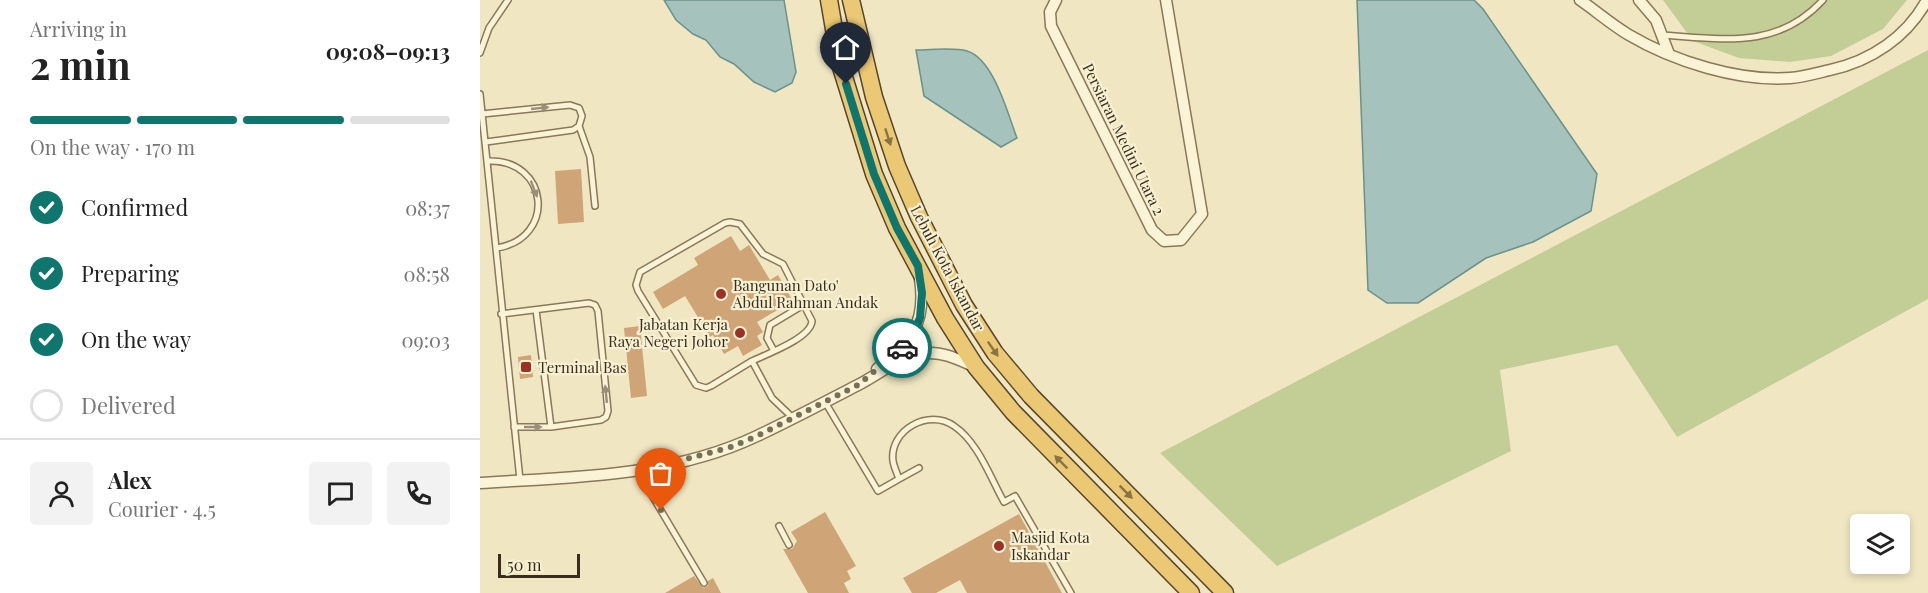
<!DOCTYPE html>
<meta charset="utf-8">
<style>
:root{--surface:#fff;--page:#f2f2f2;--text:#222;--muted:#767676;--line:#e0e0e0;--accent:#0f766e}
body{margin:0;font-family:"Playfair Display",serif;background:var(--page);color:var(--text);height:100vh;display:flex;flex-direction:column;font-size:22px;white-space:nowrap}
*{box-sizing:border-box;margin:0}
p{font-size:20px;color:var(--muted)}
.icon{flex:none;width:33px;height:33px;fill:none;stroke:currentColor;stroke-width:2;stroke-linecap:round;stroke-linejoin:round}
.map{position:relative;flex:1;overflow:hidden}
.panel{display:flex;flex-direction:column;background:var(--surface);width:480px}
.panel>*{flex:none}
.controls{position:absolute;left:1370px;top:514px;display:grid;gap:12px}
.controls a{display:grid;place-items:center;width:60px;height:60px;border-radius:6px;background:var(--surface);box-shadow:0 3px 9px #0003;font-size:30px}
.scale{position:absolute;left:18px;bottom:15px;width:82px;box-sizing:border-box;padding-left:6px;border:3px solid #392e1d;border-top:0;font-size:16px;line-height:21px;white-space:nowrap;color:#392e1d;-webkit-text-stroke:4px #f7f0d2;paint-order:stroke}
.pin{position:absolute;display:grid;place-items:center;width:51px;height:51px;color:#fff;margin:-62px -26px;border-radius:50% 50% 50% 0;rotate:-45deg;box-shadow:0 0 6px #0007}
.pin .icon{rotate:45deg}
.courier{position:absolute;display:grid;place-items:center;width:60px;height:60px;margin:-30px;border:4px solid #0f766e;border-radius:50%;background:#fff;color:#222;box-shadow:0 2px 8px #0007}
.head em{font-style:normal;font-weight:700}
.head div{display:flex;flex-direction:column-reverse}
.head{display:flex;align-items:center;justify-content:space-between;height:102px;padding:0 30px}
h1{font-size:39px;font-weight:700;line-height:45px}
.bar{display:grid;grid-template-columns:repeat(4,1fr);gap:9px 6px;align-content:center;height:72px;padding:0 30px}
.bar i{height:8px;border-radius:4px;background:var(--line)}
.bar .on{background:var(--accent)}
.bar p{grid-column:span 4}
.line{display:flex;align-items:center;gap:15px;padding:0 30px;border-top:2px solid var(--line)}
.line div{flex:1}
.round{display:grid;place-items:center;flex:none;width:63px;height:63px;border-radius:6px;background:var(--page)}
ol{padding:0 30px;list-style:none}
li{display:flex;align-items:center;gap:18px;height:66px}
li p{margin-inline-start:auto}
li .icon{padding:6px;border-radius:50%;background:var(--accent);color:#fff;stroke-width:4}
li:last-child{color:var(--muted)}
li i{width:33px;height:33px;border:3px solid var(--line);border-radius:50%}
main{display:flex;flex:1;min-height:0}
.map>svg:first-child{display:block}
</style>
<main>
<section class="panel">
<div class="head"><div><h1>2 min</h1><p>Arriving in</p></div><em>09:08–09:13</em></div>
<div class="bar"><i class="on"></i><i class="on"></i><i class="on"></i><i></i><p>On the way · 170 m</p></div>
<ol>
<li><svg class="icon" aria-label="check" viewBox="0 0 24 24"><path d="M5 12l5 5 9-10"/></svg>Confirmed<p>08:37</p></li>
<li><svg class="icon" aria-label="check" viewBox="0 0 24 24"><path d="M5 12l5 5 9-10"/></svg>Preparing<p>08:58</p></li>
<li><svg class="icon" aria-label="check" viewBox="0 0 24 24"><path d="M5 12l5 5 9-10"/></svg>On the way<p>09:03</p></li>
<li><i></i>Delivered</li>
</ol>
<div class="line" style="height:108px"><a class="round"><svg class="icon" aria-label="person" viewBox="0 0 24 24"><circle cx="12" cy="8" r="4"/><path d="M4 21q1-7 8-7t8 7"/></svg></a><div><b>Alex</b><p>Courier · 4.5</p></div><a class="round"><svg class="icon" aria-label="chat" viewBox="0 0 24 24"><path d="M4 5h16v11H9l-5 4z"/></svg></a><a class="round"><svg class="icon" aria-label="phone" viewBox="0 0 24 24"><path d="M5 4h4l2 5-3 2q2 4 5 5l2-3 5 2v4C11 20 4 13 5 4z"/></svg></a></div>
</section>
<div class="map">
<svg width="1448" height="593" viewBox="0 0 1448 593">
<rect width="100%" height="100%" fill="#f0e7c2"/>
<path fill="#c2ce95" d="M1183,0H1427L1403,29L1351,56L1310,62L1259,58L1213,41Z
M1448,50V299L1197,437L1137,345L1020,370L1031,451L797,566L680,453Z"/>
<path fill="#a5c2bc" stroke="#6b918b" stroke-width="1.5" d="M184,0H304L316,72L312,83L295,92L274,82L254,64L240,57L226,40L213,34L196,20Z
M877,0H994L1003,9L1117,174L1111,211L1053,242L1006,258L938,303H907L888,290Z
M436,50C451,50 473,47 487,51C514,59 528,115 537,138L521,147L444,96Z"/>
<path fill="#cfa476" d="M101,169L104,222L78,224L75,171Z
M251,236L260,251L269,245L290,280L298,275L313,301L277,322L283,332L277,336L282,345L263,356L258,346L244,354L233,335L230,337L205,296L183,309L173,292L218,265L214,258Z
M160,326L167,396L151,398L144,328Z
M51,355L53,377L40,379L38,357Z
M345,512L376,566L367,571L371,579L364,583L369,593H328L303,549H312L317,541L311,532Z
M539,514L582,593H487L480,580L456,593H432L423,578Z
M214,576L223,588L228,586V581L233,578L241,593H185Z"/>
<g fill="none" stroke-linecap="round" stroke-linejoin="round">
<defs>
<path id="service" d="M1181,35C1243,39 1297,50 1343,0
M0,53L9,28L28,0
M0,94C13,223 26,352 40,480
M2,114L90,105L99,108L102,116L99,126L93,130L6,142
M99,126L110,157L115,206
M8,161C69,159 77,238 17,248
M56,310L71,427
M21,314L109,303L115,305L118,311L128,411L126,417L121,420L71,427H34
M294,351L287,338L290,325L325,304
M272,361C287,354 331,338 332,321L303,264L283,254L260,224L250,222L245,223L160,272L156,285L158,291L216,385L226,388L231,386L272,361L292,398L313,418
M345,402L398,491L419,479C417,473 414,467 413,461C409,430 449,408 474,426C498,442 510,477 524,502L535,496L591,593
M158,472L224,583
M419,479L439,468
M299,526L309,545"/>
<path id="minor" d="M576,0L570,12L571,26L672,230L684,241L701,240L722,214L686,0
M1100,0C1116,11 1132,25 1149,35C1193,61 1259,82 1310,78C1323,77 1337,73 1350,70C1391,61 1427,37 1447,0
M1159,0L1176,20L1189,54
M397,369C430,341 447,325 440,279
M0,483C93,477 191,477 277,436C311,420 345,402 378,385C401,373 423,354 448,353C465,352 481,361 496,367"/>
<path id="trunk" d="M349,0L360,64L394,174L417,228L465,318L496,367L533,412L711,593
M371,0L394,97L417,166L439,217L484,305L515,353L551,396L745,593"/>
</defs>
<use href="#service" stroke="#8a7858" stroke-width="8"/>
<use href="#minor" stroke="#8a7858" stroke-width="13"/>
<use href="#trunk" stroke="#58452d" stroke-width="19"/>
<use href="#service" stroke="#faf3d6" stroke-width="5"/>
<use href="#minor" stroke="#faf3d6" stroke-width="10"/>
<use href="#trunk" stroke="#ebc874" stroke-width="16"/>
</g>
<defs><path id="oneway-solid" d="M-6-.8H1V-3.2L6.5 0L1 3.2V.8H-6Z" transform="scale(1.5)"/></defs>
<g fill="#9a907a">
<use href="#oneway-solid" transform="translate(60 108) rotate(-6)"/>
<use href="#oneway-solid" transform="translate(54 189) rotate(69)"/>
<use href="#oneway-solid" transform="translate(126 394) rotate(-96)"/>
<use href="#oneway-solid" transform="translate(53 427)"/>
</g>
<g fill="#897344">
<use href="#oneway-solid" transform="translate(408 137) rotate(72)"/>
<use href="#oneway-solid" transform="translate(513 349) rotate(55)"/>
<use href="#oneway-solid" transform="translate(581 462) rotate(-135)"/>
<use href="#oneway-solid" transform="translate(646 492) rotate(45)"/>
</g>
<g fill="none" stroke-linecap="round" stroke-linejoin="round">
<path stroke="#796f57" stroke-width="6" stroke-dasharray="0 10.8" d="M181,510L158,472L251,447L275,437L378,385L422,348"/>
<path stroke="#0f766e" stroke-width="8" d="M366,84L394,174L417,228L438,266L442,293L440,318L434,333L422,348"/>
</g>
<g fill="#9c3126" stroke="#f7f0d2" stroke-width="2">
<circle cx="241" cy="294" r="6"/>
<circle cx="260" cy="333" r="6"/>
<rect x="40" y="361" width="12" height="12" rx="3"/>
<circle cx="519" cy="546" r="6"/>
</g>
<g text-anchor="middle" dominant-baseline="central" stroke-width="4.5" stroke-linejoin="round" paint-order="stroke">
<g font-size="15" fill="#392e1d" stroke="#f7f0d2">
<text transform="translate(644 139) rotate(64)">Persiaran Medini Utara 2</text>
<text transform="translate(468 268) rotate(62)">Lebuh Kota Iskandar</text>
</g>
<g font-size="15" fill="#392e1d" stroke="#f7f0d2" text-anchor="start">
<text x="253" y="285">Bangunan Dato'<tspan x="253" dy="17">Abdul Rahman Andak</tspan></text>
<text x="248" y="324" text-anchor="end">Jabatan Kerja<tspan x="248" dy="17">Raya Negeri Johor</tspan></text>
<text x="58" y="367">Terminal Bas</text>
<text x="531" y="537">Masjid Kota<tspan x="531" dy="17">Iskandar</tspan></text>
</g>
</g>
</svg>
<div class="controls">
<a><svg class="icon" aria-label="layers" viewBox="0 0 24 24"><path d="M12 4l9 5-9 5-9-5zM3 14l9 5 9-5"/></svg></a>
</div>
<div class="scale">50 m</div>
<div class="pin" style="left:181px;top:510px;background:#ea580c"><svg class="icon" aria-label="bag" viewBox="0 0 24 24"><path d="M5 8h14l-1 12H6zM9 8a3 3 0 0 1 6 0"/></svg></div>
<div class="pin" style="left:366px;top:84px;background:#1f2937"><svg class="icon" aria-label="home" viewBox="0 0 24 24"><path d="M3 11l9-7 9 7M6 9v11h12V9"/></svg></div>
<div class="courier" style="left:422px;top:348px"><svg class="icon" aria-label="car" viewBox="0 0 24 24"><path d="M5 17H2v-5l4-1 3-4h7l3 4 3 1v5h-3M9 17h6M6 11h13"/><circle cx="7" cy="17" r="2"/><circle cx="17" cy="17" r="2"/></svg></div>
</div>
</main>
